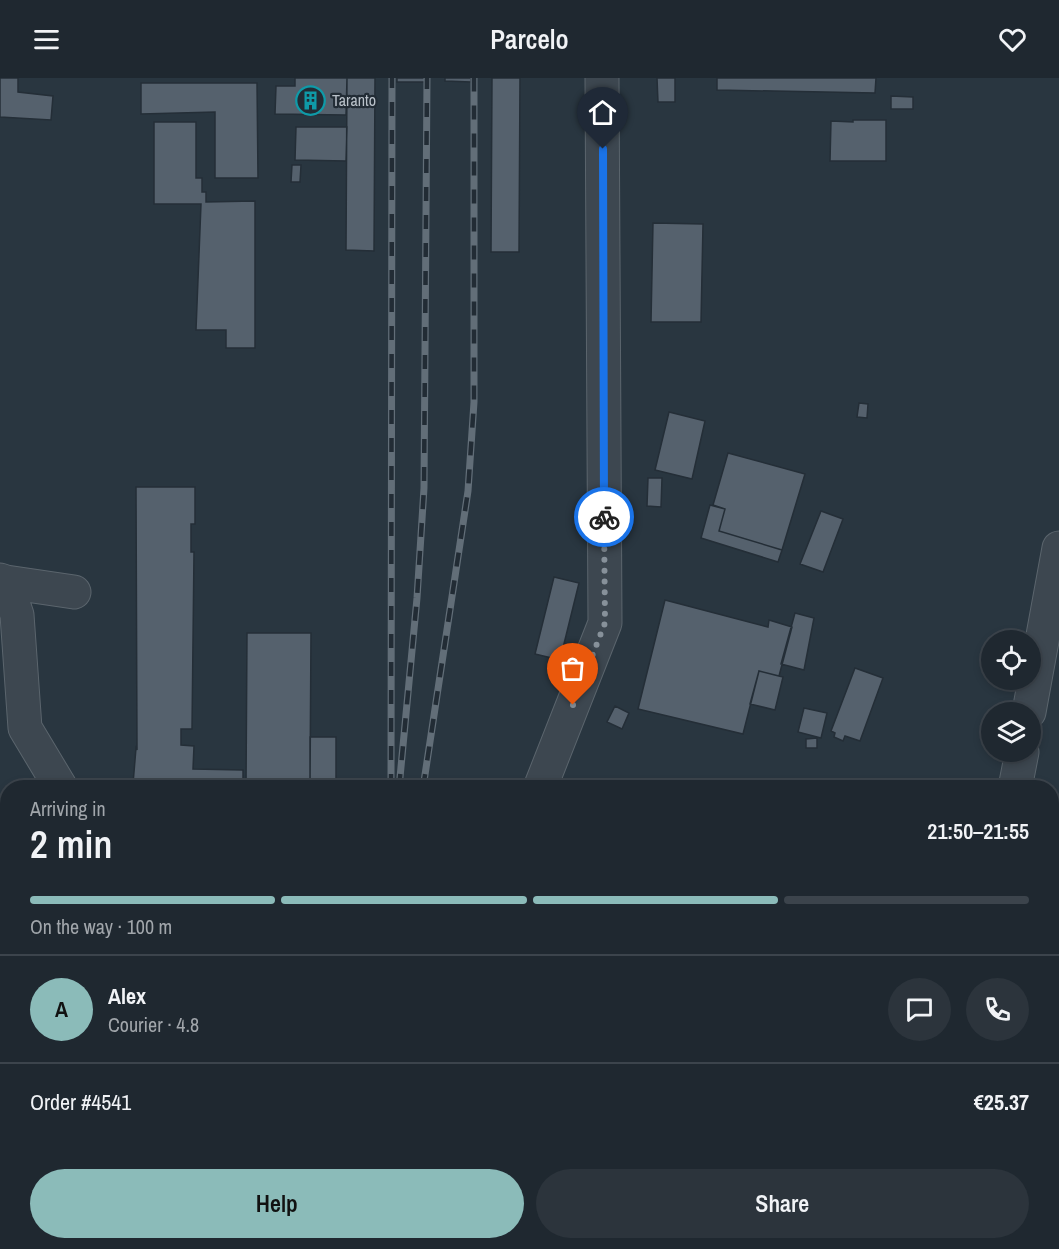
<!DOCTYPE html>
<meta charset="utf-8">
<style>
:root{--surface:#1f2830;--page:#2c343c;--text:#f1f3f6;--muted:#a1a6ab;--line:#3c444c;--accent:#8bbbb9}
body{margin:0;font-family:"Archivo Narrow",sans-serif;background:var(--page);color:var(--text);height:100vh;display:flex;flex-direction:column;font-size:22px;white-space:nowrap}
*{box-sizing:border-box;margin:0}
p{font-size:20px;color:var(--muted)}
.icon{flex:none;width:33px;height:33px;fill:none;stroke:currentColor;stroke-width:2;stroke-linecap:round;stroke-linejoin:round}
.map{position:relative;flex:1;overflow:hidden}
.sheet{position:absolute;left:0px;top:702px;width:1059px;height:470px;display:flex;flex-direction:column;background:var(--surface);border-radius:24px 24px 0 0;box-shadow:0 3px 9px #0003,0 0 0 2px var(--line)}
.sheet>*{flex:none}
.fabs{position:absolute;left:981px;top:552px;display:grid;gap:12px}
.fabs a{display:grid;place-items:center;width:60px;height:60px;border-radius:50%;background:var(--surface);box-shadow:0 3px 9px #0003,0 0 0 2px var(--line);font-size:30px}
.pin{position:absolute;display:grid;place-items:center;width:51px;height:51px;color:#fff;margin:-62px -26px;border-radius:50% 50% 50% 0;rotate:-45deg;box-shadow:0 0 6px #0007}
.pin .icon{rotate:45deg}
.courier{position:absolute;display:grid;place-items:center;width:60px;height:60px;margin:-30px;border:4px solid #1a73e8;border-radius:50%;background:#fff;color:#222;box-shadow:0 2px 8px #0007}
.summary em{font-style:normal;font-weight:600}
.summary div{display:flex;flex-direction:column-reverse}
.summary{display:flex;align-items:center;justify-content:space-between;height:102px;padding:0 30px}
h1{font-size:39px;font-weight:600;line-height:45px}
.bar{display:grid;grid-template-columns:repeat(4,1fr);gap:9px 6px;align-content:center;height:72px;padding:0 30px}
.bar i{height:8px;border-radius:4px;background:var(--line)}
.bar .current{background:var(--accent)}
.bar p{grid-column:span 4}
.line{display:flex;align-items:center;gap:15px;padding:0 30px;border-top:2px solid var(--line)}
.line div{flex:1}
.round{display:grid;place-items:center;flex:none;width:63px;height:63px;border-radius:32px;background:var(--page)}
.primary-button{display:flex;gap:12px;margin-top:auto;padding:12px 30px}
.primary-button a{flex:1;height:69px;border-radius:36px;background:var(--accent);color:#111;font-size:24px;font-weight:600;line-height:69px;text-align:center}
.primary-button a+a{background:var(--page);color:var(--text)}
header{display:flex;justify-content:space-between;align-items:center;height:78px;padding:0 30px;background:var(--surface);font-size:27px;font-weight:600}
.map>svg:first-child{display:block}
</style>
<header><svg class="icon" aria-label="menu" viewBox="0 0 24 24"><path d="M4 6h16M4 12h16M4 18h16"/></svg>Parcelo<svg class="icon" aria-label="heart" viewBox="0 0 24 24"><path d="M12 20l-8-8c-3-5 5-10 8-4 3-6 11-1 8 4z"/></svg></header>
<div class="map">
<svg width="1059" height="1171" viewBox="0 0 1059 1171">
<rect width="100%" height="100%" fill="#293640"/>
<path fill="#55616d" stroke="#242e37" stroke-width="1.5" d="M0,0H18V14L53,18L51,42L0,39Z
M295,0H347L346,37L275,36L276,8H295Z
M347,0H375L374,173L346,172Z
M397,0H425V4H397Z
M445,0H471V4L445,3Z
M492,0H520L519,174H491Z
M657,0H675V24H658Z
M717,0H876L875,15L717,12Z
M141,5H257L258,100H215V34L141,36Z
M891,18L913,19V31H891Z
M853,42H886V83H830L831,43L853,44Z
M154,44H196V100H202V114H206V124L255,123V270H226V252H196L201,126H154Z
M296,49H347L346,83L295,82Z
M292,87H301L300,104H291Z
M653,145L703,146L701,244H651Z
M859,325L868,326L867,340L857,339Z
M669,334L705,343L692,401L655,392Z
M728,375L805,396L782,472L719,453L725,431L713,427Z
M648,400H662L661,429L647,428Z
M136,409H195V446H191V474H194L192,651H181V667L194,668L193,691L243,692V710H169V706H133L136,670L137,672Z
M710,427L725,431L719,453L782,472L778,484L701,460Z
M821,433L843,441L823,494L800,486Z
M554,499L579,505L560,582L535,576Z
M665,522L768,549L769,542L792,549L779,598L759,593L743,656L638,631Z
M795,535L814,540L804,592L781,586Z
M247,555H311L310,710H246Z
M855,590L883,600L860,663L845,658L843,663L834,659L835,655L831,653Z
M759,593L783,599L775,632L750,626Z
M615,628L629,635L622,651L607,644Z
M804,630L827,635L821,660L798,654Z
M310,659H336V710H310Z
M817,660V670H806V661Z
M0,803L8,806V922L0,940Z
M1052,806L1059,808V833L1052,831Z
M1052,831L1059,833V877L1052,875Z
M1052,926L1059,928V971L1052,969Z
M1052,1081L1059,1083V1093L1052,1091Z
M0,1100L8,1105V1112L0,1123Z
M1059,1114V1171H1042L1024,1164H1052V1129Z
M8,1137V1164H22L17,1171H0V1148Z
M465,1164H504L506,1171H466Z
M731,1164H857L873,1171H748Z"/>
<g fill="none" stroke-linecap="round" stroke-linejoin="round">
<defs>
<path id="minor" d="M0,502L6,504L17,537L25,650L61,710
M6,504L74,514
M1029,634L1059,470
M540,710L605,545L602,0
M1015,710L1022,674
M1052,771L1059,772
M1052,908L1059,910
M0,1082L8,1087
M110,1164L119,1171
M456,1164L457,1171
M518,1164L519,1171"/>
<path id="major" d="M0,765L8,768
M952,1164L971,1171"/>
</defs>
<use href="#minor" stroke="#5b656d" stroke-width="35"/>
<use href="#major" stroke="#4a535c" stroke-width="35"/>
<use href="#minor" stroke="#3d4750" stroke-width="33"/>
<use href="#major" stroke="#5c6670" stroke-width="33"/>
<defs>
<path id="rail" d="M391,710L392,0
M399,710L417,520L424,410L427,0
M423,710L468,413L474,324V0
M398,1164V1171
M419,1164L420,1171"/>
</defs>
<use href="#rail" stroke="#626e78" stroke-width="7"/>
<use href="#rail" stroke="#222c35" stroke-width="4.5" stroke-dasharray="14" stroke-linecap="butt"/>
</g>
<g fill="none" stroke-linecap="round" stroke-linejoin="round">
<path stroke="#87919a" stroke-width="6" stroke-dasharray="0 10.8" d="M573,627L605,545L604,439"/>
<path stroke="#1a73e8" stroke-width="8" d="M603,71L604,439"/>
</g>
<defs>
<symbol id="building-ring" viewBox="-11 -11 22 22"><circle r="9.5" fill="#222c35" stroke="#0f9aa8" stroke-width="1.5"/><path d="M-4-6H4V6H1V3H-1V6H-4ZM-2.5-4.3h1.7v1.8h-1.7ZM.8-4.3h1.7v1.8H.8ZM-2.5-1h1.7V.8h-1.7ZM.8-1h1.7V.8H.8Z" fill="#0f9aa8"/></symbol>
</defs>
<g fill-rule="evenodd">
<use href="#building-ring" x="294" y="6" width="33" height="33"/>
</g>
<g text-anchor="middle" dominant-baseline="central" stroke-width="4.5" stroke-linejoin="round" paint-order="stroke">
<g font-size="16" fill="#bac2ca" stroke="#222c35" text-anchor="start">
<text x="332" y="22">Taranto</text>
</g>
</g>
</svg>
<div class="fabs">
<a><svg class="icon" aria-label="locate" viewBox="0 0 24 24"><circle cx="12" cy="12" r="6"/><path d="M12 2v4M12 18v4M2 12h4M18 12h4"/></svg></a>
<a><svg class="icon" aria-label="layers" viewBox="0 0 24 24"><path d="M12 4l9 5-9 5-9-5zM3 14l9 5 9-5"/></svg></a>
</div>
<div class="pin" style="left:573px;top:627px;background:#ea580c"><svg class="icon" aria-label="bag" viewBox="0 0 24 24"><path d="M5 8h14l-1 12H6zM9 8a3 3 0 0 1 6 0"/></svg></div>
<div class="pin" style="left:603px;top:71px;background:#1f2937"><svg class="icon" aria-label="home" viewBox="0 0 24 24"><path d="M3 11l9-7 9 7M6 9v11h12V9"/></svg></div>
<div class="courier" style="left:604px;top:439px"><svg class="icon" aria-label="bike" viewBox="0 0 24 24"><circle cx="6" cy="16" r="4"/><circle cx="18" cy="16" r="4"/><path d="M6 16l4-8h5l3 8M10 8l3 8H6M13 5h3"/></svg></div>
<section class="sheet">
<div class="summary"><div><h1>2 min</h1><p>Arriving in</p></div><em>21:50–21:55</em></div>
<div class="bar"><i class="current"></i><i class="current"></i><i class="current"></i><i></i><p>On the way · 100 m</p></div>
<div class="line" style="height:108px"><b class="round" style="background:var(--accent);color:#111">A</b><div><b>Alex</b><p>Courier · 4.8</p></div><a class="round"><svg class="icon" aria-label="chat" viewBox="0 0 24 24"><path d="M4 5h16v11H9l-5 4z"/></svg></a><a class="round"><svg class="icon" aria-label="phone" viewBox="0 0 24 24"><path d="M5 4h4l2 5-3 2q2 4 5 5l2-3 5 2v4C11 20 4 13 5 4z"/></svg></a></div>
<div class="line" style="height:78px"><div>Order #4541</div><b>€25.37</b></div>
<div class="primary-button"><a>Help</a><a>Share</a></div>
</section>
</div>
